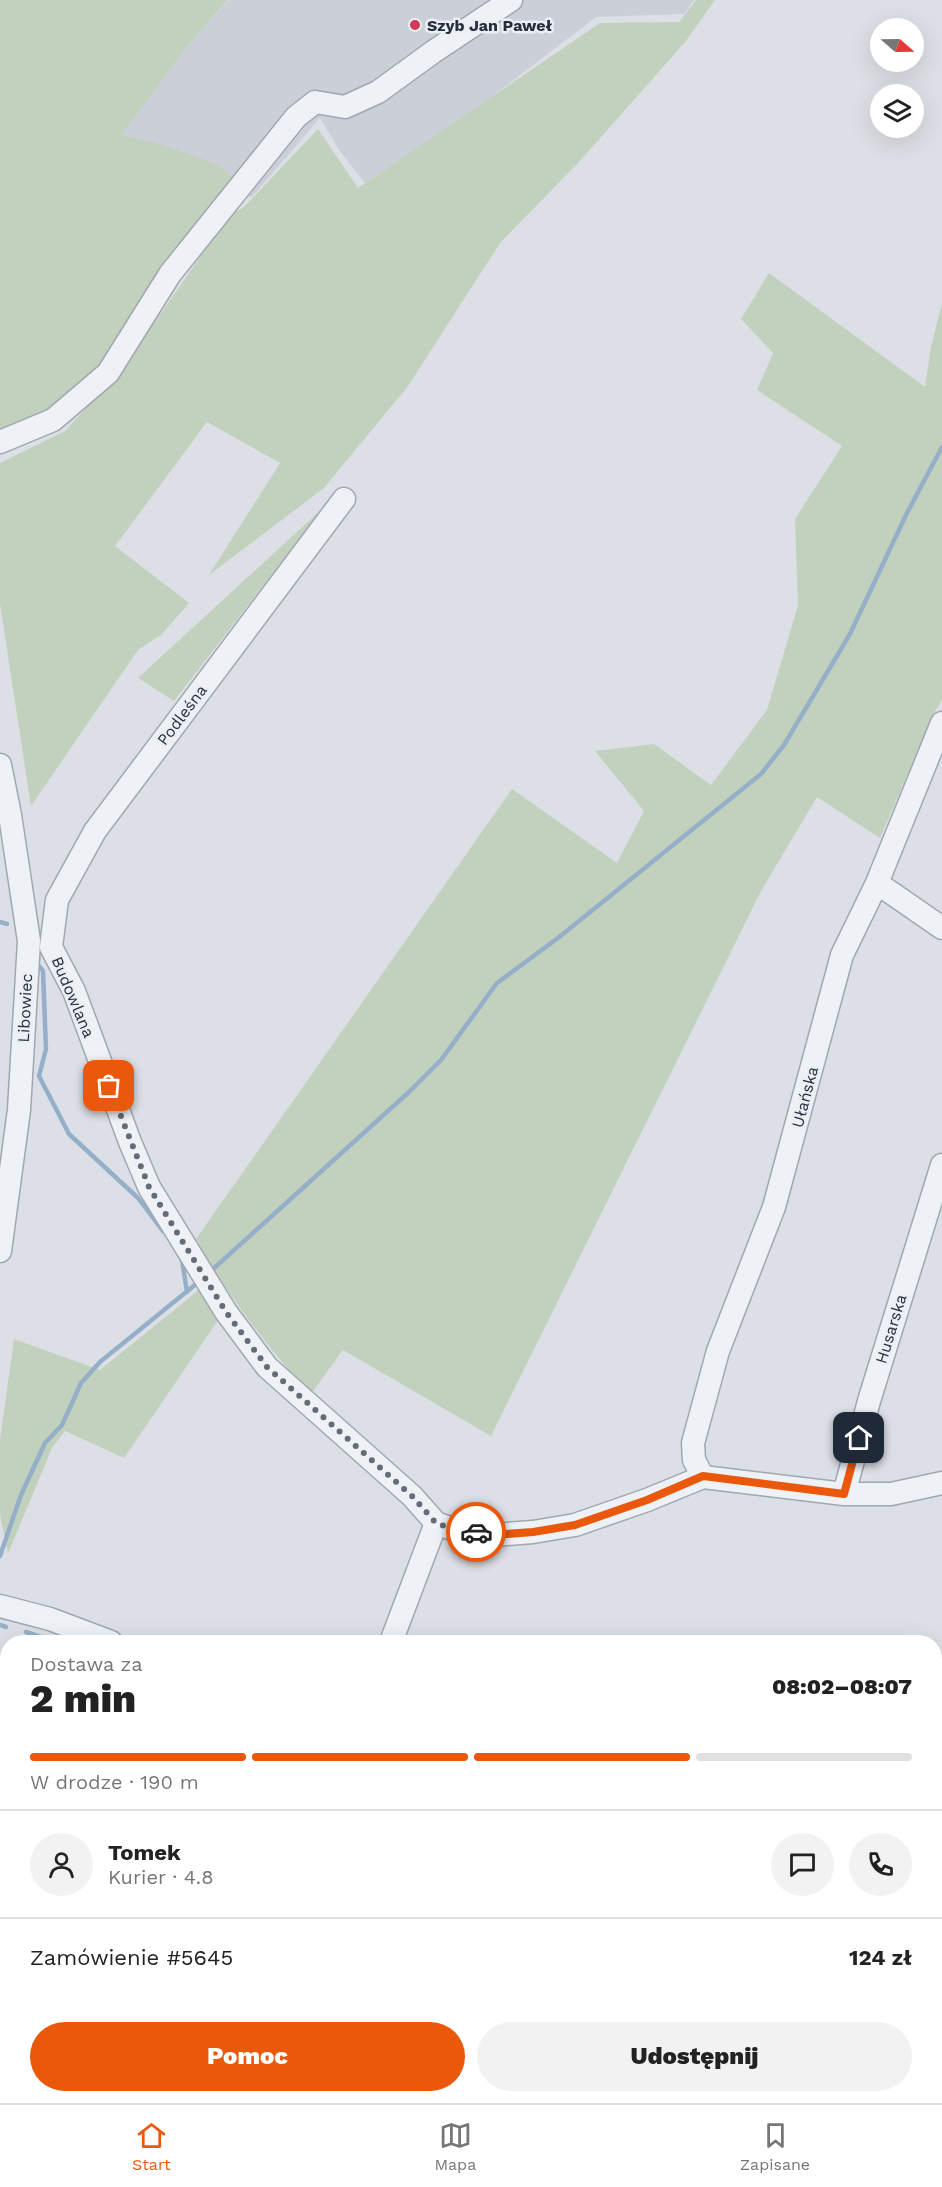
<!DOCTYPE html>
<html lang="pl">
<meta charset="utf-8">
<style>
:root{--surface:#fff;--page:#f2f2f2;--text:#222;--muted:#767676;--line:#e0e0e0;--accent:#ea580c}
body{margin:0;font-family:"Work Sans",sans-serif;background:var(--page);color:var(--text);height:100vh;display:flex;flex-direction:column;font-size:22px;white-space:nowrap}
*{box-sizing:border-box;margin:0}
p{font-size:20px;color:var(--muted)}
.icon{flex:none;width:33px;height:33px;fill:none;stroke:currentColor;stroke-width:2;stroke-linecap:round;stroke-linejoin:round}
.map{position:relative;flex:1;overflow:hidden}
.panel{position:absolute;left:0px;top:1635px;width:942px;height:468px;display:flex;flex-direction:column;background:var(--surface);border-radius:24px 24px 0 0;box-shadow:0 6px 24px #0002}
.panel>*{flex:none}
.needle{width:39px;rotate:110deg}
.buttons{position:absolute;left:870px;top:18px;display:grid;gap:12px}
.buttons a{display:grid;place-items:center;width:54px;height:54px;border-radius:50%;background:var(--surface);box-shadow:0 6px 24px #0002;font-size:30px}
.pin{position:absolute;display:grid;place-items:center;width:51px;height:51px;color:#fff;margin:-26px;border-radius:12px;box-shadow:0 3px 9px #0006}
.courier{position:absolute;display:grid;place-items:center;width:60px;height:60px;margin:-30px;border:4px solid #ea580c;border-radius:50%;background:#fff;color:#222;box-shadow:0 2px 8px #0007}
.summary em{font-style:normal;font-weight:800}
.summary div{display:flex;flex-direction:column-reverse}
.summary{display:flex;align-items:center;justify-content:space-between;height:102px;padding:0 30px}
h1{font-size:39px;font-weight:800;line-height:45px}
.bar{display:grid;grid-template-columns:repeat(4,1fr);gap:9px 6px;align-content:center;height:72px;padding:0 30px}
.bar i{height:8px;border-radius:4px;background:var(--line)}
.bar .active{background:var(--accent)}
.bar p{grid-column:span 4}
.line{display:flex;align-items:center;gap:15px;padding:0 30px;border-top:2px solid var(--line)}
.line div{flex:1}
.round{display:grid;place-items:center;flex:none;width:63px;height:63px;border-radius:32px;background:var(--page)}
.button{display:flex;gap:12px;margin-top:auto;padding:12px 30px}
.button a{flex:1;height:69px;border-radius:36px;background:var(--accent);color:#fff;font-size:24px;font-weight:800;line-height:69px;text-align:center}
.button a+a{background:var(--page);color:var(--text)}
.tabs{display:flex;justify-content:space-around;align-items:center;height:84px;border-top:2px solid var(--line);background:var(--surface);font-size:16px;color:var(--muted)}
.tabs a{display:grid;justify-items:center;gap:3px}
.tabs .active{color:var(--accent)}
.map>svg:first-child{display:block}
</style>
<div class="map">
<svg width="942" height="2103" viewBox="0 0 942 2103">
<rect width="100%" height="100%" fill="#dce0e6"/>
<path fill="#cacfd8" d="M229,0H694L684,14L596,17L481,105L365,183L339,150L320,118L251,198L220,165L120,135L193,39Z"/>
<path fill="#c2d1bd" d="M0,0H228L189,44L121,135L156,143L220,165L234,179L181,241L95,372L40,417L0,430Z
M696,0H715L686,41L578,163L500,243L408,386L324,488L209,575L280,463L207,422L115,546L189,603L162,634L138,650L31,806L0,604V463L65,431L126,364L229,215L243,208L318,129L358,188L600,23L679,22Z
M769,273L925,387L931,347L942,303V700L934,713L880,838L817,797L761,891L491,1436L343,1350L310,1395C267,1346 228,1296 196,1239L512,789L617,863L644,811L595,751L654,744L711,785L767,710L798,605L795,519L842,446L757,390L773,353L741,319Z
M323,508L174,701L138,678Z
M199,1290L219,1319L124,1458L65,1431L52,1448L8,1554L0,1514V1440L14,1339L100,1370Z
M579,2096H656L691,2103H576Z"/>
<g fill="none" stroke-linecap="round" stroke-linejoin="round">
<path stroke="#95afc8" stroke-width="4.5" d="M0,922L7,924
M39,966L43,971L46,1049L39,1076L69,1134L138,1198L163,1231
M182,1260L187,1292
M211,1271L409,1092L441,1060L497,983L558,938L761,774L784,745L850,634L906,515L942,447
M0,1556L21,1495L45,1443L62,1425L81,1383L100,1362L196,1284
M0,1625L6,1627
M26,1632L55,1642"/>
<defs>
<path id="minor" d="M0,442L53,420L108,373L170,274L296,117L315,102L345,107L378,92L433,52L511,0
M0,765L10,815L29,941L19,1110L0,1251
M877,883L942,928
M51,947L74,991L130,1142L149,1187L226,1312L267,1367L412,1496L436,1523L452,1529L493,1535L533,1532L575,1525L647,1500L703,1477L844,1494H891L942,1483
M51,947L57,900L95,831L344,499
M703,1477L694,1460L693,1443L718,1351L774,1207L842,955L877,883L942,723
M844,1494L869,1401L942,1165
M0,1606L50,1619L111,1642
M391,1642L436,1523
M934,1904L942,1901
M934,1966L942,1967
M716,2096L902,2101L910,2103"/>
</defs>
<use href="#minor" stroke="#a1a7b0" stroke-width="25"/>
<use href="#minor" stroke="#eef1f5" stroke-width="22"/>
</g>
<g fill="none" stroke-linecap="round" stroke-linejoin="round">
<path stroke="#656c78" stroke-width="6" stroke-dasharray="0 10.8" d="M109,1086L149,1187L226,1312L267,1367L412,1496L436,1523L452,1529L476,1532"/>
<path stroke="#ea580c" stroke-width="8" d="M476,1532L493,1535L533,1532L575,1525L647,1500L703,1476L844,1494L859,1438"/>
</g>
<circle fill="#d03c55" stroke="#ebeff4" stroke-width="2" cx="415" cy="25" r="6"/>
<g text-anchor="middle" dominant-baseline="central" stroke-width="5" stroke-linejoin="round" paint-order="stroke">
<g font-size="16" font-weight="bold" fill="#252e3d" stroke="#ebeff4" text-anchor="start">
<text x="427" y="25">Szyb Jan Paweł</text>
</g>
<g font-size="16" fill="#252e3d" stroke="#ebeff4">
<text transform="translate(182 715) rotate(-53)">Podleśna</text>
<text transform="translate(73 997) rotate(67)">Budowlana</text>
<text transform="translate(25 1008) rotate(-87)">Libowiec</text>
<text transform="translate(805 1097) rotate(-75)">Ułańska</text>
<text transform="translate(891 1329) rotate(-73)">Husarska</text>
</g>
</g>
</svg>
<div class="buttons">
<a><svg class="needle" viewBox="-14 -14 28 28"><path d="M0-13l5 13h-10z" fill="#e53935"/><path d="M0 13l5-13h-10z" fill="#767676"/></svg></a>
<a><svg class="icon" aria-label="layers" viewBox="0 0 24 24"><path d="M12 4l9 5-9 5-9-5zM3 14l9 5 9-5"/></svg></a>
</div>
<div class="pin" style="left:109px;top:1086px;background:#ea580c"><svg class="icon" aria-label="bag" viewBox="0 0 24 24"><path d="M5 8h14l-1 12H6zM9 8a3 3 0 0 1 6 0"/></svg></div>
<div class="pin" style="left:859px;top:1438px;background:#1f2937"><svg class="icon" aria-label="home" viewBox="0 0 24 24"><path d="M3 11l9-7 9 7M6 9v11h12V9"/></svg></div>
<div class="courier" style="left:476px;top:1532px"><svg class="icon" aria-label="car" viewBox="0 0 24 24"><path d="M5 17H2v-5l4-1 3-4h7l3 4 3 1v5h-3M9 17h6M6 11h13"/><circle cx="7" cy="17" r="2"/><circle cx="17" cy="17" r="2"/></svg></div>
<section class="panel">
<div class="summary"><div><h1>2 min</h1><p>Dostawa za</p></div><em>08:02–08:07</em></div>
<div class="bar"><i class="active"></i><i class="active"></i><i class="active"></i><i></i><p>W drodze · 190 m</p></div>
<div class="line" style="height:108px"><a class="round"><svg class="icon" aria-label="person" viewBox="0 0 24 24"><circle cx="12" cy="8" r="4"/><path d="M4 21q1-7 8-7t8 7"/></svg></a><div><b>Tomek</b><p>Kurier · 4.8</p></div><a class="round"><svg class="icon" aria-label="chat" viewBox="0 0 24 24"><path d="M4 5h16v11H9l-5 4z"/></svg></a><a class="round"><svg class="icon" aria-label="phone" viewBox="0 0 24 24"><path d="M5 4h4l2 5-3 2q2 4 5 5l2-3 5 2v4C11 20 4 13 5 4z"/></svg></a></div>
<div class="line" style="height:78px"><div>Zamówienie #5645</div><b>124 zł</b></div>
<div class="button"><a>Pomoc</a><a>Udostępnij</a></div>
</section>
</div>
<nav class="tabs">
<a class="active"><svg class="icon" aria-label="home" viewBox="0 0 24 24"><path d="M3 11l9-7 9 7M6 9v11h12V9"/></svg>Start</a>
<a><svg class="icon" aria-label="map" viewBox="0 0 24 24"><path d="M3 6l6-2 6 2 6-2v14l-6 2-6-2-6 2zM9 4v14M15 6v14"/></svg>Mapa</a>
<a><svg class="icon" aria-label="saved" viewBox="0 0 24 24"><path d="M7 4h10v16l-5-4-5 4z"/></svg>Zapisane</a>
</nav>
